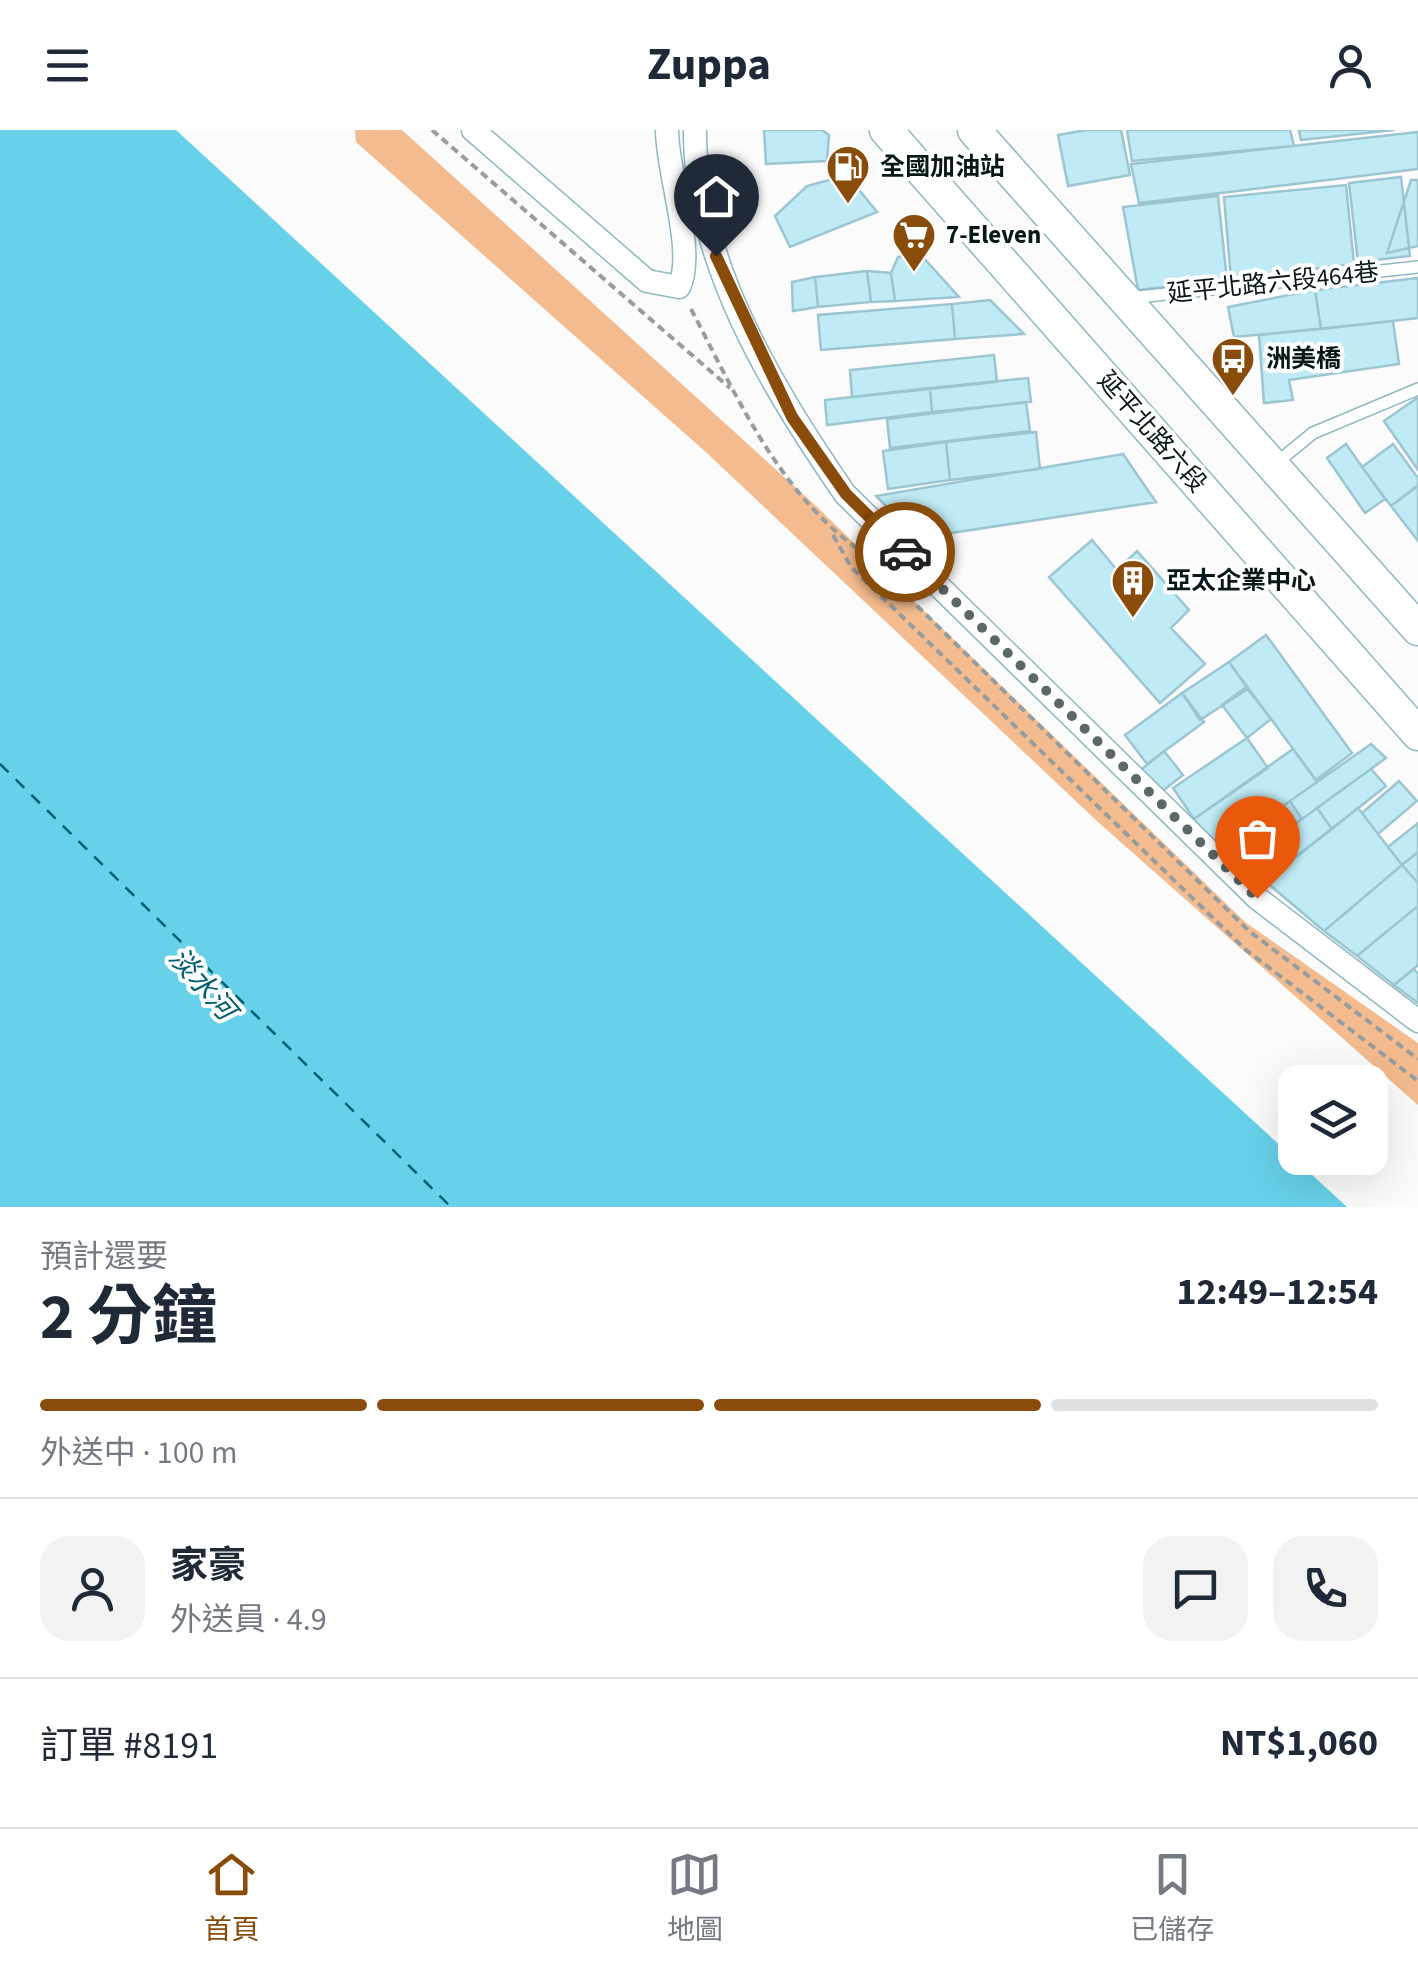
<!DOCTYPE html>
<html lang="zh-TW">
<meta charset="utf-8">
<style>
:root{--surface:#fff;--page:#f2f2f3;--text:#1f2937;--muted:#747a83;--line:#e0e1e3;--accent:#894c0b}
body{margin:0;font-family:"Source Sans 3","Noto Sans TC",sans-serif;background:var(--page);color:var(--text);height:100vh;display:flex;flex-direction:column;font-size:38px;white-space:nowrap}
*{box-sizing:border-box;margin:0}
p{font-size:32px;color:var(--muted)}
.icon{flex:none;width:55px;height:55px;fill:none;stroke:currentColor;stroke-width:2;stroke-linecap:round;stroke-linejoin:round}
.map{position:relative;height:1077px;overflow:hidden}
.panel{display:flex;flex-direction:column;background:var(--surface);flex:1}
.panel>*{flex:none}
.controls{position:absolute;left:1278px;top:935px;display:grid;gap:20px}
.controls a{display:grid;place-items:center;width:110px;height:110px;border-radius:20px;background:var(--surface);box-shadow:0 10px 40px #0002;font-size:50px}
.pin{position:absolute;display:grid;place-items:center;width:85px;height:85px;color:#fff;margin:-102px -42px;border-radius:50% 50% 50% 0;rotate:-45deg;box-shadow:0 0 10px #0007}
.pin .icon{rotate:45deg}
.courier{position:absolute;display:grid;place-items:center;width:100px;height:100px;margin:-50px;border:8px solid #894c0b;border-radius:50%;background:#fff;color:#222;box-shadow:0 2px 12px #0007}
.summary em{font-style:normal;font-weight:700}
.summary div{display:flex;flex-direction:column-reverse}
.summary{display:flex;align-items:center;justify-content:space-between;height:170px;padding:0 40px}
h1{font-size:65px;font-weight:700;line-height:75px}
.bar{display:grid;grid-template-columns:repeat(4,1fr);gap:15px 10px;align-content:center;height:120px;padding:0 40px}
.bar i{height:12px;border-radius:8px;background:var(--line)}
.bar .current{background:var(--accent)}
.bar p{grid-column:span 4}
.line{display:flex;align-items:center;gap:25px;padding:0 40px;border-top:2px solid var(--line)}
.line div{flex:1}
.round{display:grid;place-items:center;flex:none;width:105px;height:105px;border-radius:30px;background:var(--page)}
header{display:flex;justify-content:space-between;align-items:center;height:130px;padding:0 40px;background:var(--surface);font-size:45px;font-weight:700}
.tabs{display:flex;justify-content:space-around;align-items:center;height:140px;border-top:2px solid var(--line);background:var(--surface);font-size:28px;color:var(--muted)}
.tabs a{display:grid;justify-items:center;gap:5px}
.tabs .current{color:var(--accent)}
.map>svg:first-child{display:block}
</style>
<header><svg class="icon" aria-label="menu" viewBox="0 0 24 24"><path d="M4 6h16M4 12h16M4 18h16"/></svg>Zuppa<svg class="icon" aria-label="person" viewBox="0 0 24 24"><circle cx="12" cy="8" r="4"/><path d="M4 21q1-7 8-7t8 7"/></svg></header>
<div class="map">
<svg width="1418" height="1077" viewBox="0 0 1418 1077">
<rect width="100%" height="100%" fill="#fbfbfb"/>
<path fill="#f3bb8e" d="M355,0H402L816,376L1245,792L1418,913V975L1098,692L708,324L356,12Z"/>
<path fill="#67d1e9" d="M0,0H176L1347,1077H0Z"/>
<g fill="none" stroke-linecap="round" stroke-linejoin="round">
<path stroke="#006070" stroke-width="2.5" stroke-dasharray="12 10" stroke-linecap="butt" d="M0,634L451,1077"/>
</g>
<path fill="#c0ebf6" stroke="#9bc5d0" stroke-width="2.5" d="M764,0H822L829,5L827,31L766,34Z
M1087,0H1121L1130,45L1068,56L1058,5Z
M1127,0H1290L1294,16L1132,31Z
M1299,0H1394L1301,10Z
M1418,2V39L1139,73L1131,34Z
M847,45L877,82L790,117L775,86L807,56Z
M1401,47L1410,126L1358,132L1349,53Z
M1411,50H1418V116L1387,123Z
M1346,55L1354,134L1231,149L1224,67Z
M1218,66L1227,150L1138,160L1123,77Z
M921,125L959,167L895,171L891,143L898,127Z
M867,141L891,143L895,171L871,172Z
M867,141L871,172L818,177L815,147Z
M815,147L818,177L793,181L792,152Z
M1418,148V188L1321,199L1315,160Z
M1315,160L1321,199L1234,207L1228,177Z
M990,170L1024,204L955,209L952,174Z
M952,174L955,209L821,220L818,185Z
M1393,191L1399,234L1289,250L1293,270L1264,273L1259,205Z
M994,225L997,252L852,267L850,240Z
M1028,248L1031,272L932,282L930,258Z
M930,258L932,282L827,295L825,270Z
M1417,268L1418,269V340L1384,291Z
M1026,272L1030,301L890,318L887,289Z
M1036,302L1040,339L950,350L946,312Z
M946,312L950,350L888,359L883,321Z
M1346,314L1385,369L1365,383L1327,328Z
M1393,314L1418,348V356L1391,376L1362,337Z
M1123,324L1156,372L918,408L876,366Z
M1418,355V411L1391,376Z
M1092,410L1117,440L1137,421L1189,480L1171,498L1205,534L1160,573L1049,447Z
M1266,505L1352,623L1316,650L1229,532Z
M1229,532L1248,559L1200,590L1182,563Z
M1246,557L1271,589L1247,608L1222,575Z
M1182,563L1204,592L1147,634L1125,605Z
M1247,608L1268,638L1194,689L1173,658Z
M1371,614L1386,628L1302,689L1290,671Z
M1293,619L1317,652L1218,722L1194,689Z
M1164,621L1183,645L1156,666L1137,643Z
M1371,639L1386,656L1332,699L1317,678Z
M1399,651L1417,671L1378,704L1362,683Z
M1290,671L1302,689L1245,731L1228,714Z
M1317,678L1332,699L1265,751L1245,731Z
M1358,678L1402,735L1324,801L1265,751Z
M1418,693V722L1402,735L1388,717Z
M1418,722V753L1402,735Z
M1402,735L1418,753V776L1357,826L1324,801Z
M1418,776V835L1394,855L1357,826Z
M1414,839L1418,844V873L1394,855Z"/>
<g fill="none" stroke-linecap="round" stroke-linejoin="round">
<defs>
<path id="lane" d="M1129,168L1418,137
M1275,334L1313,303L1418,259"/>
<path id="street" d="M473,0L647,151L679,157C696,122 667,43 667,0
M695,0C694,132 773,259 845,364L1257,768L1418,891"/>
<path id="secondary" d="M886,0L1418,604
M974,0L1418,499"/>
</defs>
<use href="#lane" stroke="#8eb8c2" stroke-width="14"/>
<use href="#street" stroke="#8eb8c2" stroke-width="25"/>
<use href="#secondary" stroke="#8eb8c2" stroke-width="35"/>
<path stroke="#969d9e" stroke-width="4" stroke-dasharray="8 5" stroke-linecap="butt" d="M432,0L730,258
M691,179C737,267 779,364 862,422L1249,801L1418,929
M833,405L851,437L1246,820L1418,951"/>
<use href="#lane" stroke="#fff" stroke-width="11"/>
<use href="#street" stroke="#fff" stroke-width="22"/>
<use href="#secondary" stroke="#fff" stroke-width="32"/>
</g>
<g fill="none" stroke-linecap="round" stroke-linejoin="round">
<path stroke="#5c6769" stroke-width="10" stroke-dasharray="0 18" d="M905,422L1257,768"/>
<path stroke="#894c0b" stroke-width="12" d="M716,126L792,287L846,364L905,422"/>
</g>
<defs>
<symbol id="fuel-pin" viewBox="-11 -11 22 30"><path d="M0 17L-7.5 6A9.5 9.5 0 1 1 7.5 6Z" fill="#894c0b" stroke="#fff"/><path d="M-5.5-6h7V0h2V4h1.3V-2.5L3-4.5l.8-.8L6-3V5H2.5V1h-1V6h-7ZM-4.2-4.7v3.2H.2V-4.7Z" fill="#fff"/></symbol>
<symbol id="supermarket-pin" viewBox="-11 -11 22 30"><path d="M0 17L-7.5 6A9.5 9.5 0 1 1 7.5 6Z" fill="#894c0b" stroke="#fff"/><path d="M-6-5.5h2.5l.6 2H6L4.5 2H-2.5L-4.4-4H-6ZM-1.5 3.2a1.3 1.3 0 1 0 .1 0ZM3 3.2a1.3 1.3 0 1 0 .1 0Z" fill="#fff"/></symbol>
<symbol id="bus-pin" viewBox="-11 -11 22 30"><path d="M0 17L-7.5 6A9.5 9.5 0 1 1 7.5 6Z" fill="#894c0b" stroke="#fff"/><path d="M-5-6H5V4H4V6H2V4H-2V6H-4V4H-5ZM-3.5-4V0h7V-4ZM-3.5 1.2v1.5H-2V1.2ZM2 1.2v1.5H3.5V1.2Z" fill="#fff"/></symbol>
<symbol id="building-pin" viewBox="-11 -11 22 30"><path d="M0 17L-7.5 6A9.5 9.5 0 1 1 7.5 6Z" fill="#894c0b" stroke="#fff"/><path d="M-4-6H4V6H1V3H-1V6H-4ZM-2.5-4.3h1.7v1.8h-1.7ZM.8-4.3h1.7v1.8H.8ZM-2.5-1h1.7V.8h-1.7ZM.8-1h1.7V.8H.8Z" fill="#fff"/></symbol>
</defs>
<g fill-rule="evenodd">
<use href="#fuel-pin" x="823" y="12" width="50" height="68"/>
<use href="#supermarket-pin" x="889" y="80" width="50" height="68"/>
<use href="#bus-pin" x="1208" y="204" width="50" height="68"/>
<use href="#building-pin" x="1108" y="426" width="50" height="68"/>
</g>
<g text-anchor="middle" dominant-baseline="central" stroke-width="8" stroke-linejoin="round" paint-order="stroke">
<g font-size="25" font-weight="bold" fill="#07171a" stroke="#fff" text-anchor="start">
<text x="880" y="37">全國加油站</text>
<text x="946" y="105">7-Eleven</text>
<text x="1266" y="229">洲美橋</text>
<text x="1166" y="451">亞太企業中心</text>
</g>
<g font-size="25" fill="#07171a" stroke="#fff">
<text transform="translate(1273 153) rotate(-6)">延平北路六段464巷</text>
<text transform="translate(1152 302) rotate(49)">延平北路六段</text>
</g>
<g font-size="28" font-style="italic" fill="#006070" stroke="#fff">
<text transform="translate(202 854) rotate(49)">淡水河</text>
</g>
</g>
</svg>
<div class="controls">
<a><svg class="icon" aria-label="layers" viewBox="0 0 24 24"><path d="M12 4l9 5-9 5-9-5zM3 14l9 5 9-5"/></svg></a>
</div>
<div class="pin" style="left:1257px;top:768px;background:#ea580c"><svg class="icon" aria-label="bag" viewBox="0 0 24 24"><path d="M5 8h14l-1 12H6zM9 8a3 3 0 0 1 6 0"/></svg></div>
<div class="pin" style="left:716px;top:126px;background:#1f2937"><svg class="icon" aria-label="home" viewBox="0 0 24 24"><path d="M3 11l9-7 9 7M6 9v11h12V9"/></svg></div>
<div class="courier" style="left:905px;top:422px"><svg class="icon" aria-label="car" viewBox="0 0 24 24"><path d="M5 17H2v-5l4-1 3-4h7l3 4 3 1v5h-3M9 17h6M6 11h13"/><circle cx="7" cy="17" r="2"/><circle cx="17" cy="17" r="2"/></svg></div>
</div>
<section class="panel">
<div class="summary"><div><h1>2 分鐘</h1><p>預計還要</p></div><em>12:49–12:54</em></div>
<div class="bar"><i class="current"></i><i class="current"></i><i class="current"></i><i></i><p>外送中 · 100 m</p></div>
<div class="line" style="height:180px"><a class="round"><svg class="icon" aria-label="person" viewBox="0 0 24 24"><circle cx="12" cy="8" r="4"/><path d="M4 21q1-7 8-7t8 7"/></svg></a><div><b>家豪</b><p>外送員 · 4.9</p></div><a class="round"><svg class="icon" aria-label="chat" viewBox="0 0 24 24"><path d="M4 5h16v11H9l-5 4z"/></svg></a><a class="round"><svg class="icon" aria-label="phone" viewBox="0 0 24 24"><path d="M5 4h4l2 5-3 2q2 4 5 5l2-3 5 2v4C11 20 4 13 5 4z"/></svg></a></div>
<div class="line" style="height:130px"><div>訂單 #8191</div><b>NT$1,060</b></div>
</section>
<nav class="tabs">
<a class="current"><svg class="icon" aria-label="home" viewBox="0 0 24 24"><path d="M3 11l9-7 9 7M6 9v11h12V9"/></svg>首頁</a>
<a><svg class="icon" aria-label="map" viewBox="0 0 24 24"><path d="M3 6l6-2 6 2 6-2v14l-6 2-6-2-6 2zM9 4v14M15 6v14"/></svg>地圖</a>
<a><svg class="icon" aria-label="saved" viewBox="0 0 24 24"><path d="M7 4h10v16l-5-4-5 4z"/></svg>已儲存</a>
</nav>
